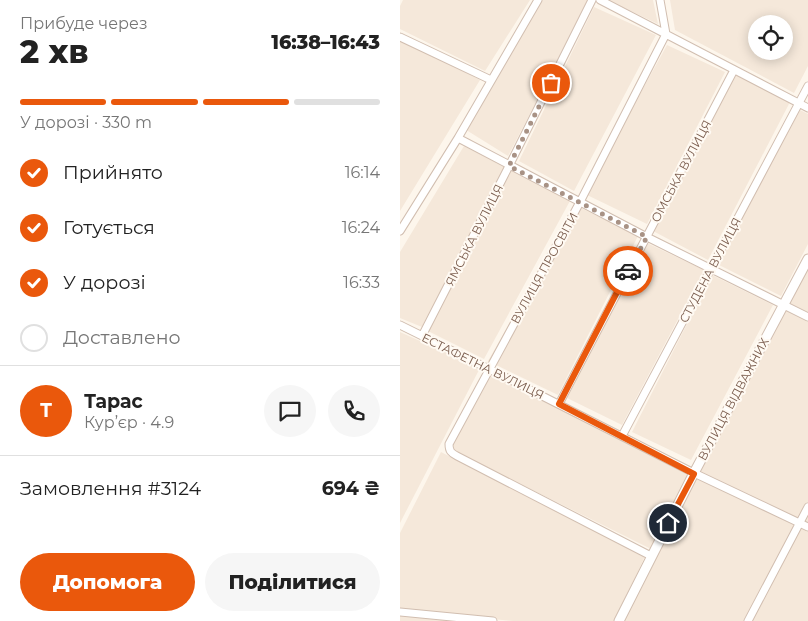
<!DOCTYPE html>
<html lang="uk">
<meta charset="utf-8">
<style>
:root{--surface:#fff;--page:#f6f6f6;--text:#222;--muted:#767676;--line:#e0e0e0;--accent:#ea580c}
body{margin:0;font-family:Montserrat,sans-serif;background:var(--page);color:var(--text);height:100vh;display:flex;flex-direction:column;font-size:19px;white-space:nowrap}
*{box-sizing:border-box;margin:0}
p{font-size:16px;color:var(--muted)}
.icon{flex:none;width:28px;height:28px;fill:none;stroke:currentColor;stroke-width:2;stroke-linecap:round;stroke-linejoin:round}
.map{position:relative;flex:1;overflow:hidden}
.side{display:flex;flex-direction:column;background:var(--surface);width:400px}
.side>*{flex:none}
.tools{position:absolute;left:348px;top:15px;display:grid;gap:10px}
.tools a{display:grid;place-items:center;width:45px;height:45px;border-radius:50%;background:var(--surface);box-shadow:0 2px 12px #0003;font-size:25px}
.pin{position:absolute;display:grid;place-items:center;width:42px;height:42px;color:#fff;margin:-21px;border:2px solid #fff;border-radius:50%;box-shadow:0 1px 5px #0007}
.courier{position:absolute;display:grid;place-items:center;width:50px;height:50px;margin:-25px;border:4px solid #ea580c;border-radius:50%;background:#fff;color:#222;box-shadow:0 1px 6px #0007}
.summary em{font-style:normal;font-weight:800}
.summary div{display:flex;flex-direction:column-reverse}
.summary{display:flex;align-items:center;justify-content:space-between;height:85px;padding:0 20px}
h1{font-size:32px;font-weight:800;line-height:38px}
.bar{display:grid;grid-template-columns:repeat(4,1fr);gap:8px 5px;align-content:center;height:60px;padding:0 20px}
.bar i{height:6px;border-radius:4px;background:var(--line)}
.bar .selected{background:var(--accent)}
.bar p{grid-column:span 4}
.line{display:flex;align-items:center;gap:12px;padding:0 20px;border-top:1px solid var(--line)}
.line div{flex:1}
.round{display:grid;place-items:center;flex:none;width:52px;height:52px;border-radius:26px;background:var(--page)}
ol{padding:0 20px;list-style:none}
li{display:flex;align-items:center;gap:15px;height:55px}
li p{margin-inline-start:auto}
li .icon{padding:5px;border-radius:50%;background:var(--accent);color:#fff;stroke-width:4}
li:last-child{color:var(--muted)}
li i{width:28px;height:28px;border:2px solid var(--line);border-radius:50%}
.cta{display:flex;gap:10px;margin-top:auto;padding:10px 20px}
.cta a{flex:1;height:58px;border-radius:30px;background:var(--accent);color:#fff;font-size:20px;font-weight:800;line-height:58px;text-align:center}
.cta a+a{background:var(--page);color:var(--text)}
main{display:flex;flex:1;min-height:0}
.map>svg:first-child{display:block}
</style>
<main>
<section class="side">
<div class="summary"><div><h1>2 хв</h1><p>Прибуде через</p></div><em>16:38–16:43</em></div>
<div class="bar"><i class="selected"></i><i class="selected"></i><i class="selected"></i><i></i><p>У дорозі · 330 m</p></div>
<ol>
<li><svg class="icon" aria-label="check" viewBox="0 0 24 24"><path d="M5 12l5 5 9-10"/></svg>Прийнято<p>16:14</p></li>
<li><svg class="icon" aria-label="check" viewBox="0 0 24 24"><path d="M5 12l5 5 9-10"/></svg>Готується<p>16:24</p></li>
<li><svg class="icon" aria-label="check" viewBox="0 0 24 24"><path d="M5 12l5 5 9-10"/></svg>У дорозі<p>16:33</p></li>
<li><i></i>Доставлено</li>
</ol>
<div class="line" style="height:90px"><b class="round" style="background:var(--accent);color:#fff">Т</b><div><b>Тарас</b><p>Кур’єр · 4.9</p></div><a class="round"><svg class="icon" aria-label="chat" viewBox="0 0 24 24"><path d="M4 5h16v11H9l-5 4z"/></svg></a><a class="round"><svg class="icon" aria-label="phone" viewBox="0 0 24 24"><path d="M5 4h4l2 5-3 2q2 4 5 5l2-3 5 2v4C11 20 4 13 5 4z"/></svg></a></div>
<div class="line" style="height:65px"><div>Замовлення #3124</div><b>694 ₴</b></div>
<div class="cta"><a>Допомога</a><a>Поділитися</a></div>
</section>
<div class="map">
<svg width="408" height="621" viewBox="0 0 408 621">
<rect width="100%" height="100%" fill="#fdf6ec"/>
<path fill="#f5e8da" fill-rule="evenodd" d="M3,0H130L85,71L0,29V6Z
M140,0H189L108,156L63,128Z
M208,0H253L258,24Z
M270,0H408V66L394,93L275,30ZM356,24H384V51H356Z
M194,7L256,35L174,191L119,161Z
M0,38L80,80L0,211Z
M267,45L325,72L247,224L185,194Z
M334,74L390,102L308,260L253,231Z
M400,110L408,114V244L381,296L317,264Z
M64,146L106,167L22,327L0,318V252Z
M111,169L171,199L84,359L28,331Z
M177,206L238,236L158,395L88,361Z
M247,243L304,270L222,425L167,398Z
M408,263V621H221Z
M312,275L373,305L291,460L232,432Z
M0,332L80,368L0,523Z
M91,372L290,473L251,549L50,449Z
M41,452L245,556L216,621H113L0,610V533Z
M0,614L72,621H0Z"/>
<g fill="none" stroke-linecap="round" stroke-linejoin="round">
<defs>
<path id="minor" d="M200,0L408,108
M0,37L91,80
M58,138L247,237L408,317
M0,231L58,138L138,0
M0,325L89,369L294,473L408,527
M22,336L109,166L192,0
M159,404L334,70
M222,436L408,86
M251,556L57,456C51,453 49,451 49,444L180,202L266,34L260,0
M0,612L93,621
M348,621L408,507"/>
<path id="tertiary" d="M219,621L294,473L408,259"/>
</defs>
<use href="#minor" stroke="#d1beb0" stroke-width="9"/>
<use href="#tertiary" stroke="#d1beb0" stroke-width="11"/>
<use href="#minor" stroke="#fff" stroke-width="7"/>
<use href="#tertiary" stroke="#fff" stroke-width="9"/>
</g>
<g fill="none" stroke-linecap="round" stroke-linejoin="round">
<path stroke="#a89285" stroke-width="5" stroke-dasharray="0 9" d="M151,83L109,166L247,237L228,271"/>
<path stroke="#ea580c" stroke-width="6" d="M228,271L159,404L294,474L268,523"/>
</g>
<g text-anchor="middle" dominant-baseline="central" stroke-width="4" stroke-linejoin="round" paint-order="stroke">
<g font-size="12" fill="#7a5c4d" stroke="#fffaf3">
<text transform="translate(281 171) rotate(-62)">ОМСЬКА ВУЛИЦЯ</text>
<text transform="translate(74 235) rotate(-63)">ЯМСЬКА ВУЛИЦЯ</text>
<text transform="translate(144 268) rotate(-61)">ВУЛИЦЯ ПРОСВІТИ</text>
<text transform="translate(310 270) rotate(-62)">СТУДЕНА ВУЛИЦЯ</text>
<text transform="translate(83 366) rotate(26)">ЕСТАФЕТНА ВУЛИЦЯ</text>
<text transform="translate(333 399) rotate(-62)">ВУЛИЦЯ ВІДВАЖНИХ</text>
</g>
</g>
</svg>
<div class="tools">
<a><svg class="icon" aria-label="locate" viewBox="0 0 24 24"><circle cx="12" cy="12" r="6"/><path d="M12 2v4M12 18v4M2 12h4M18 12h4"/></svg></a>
</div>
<div class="pin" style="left:151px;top:83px;background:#ea580c"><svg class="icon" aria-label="bag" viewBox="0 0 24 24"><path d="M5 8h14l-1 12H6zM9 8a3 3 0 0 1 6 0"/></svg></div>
<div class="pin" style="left:268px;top:523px;background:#1f2937"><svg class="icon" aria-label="home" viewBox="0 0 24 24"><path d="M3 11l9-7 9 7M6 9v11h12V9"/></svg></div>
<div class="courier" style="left:228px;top:271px"><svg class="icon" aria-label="car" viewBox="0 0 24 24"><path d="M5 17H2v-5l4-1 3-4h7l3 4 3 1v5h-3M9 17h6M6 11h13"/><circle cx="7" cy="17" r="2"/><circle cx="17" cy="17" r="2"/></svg></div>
</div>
</main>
